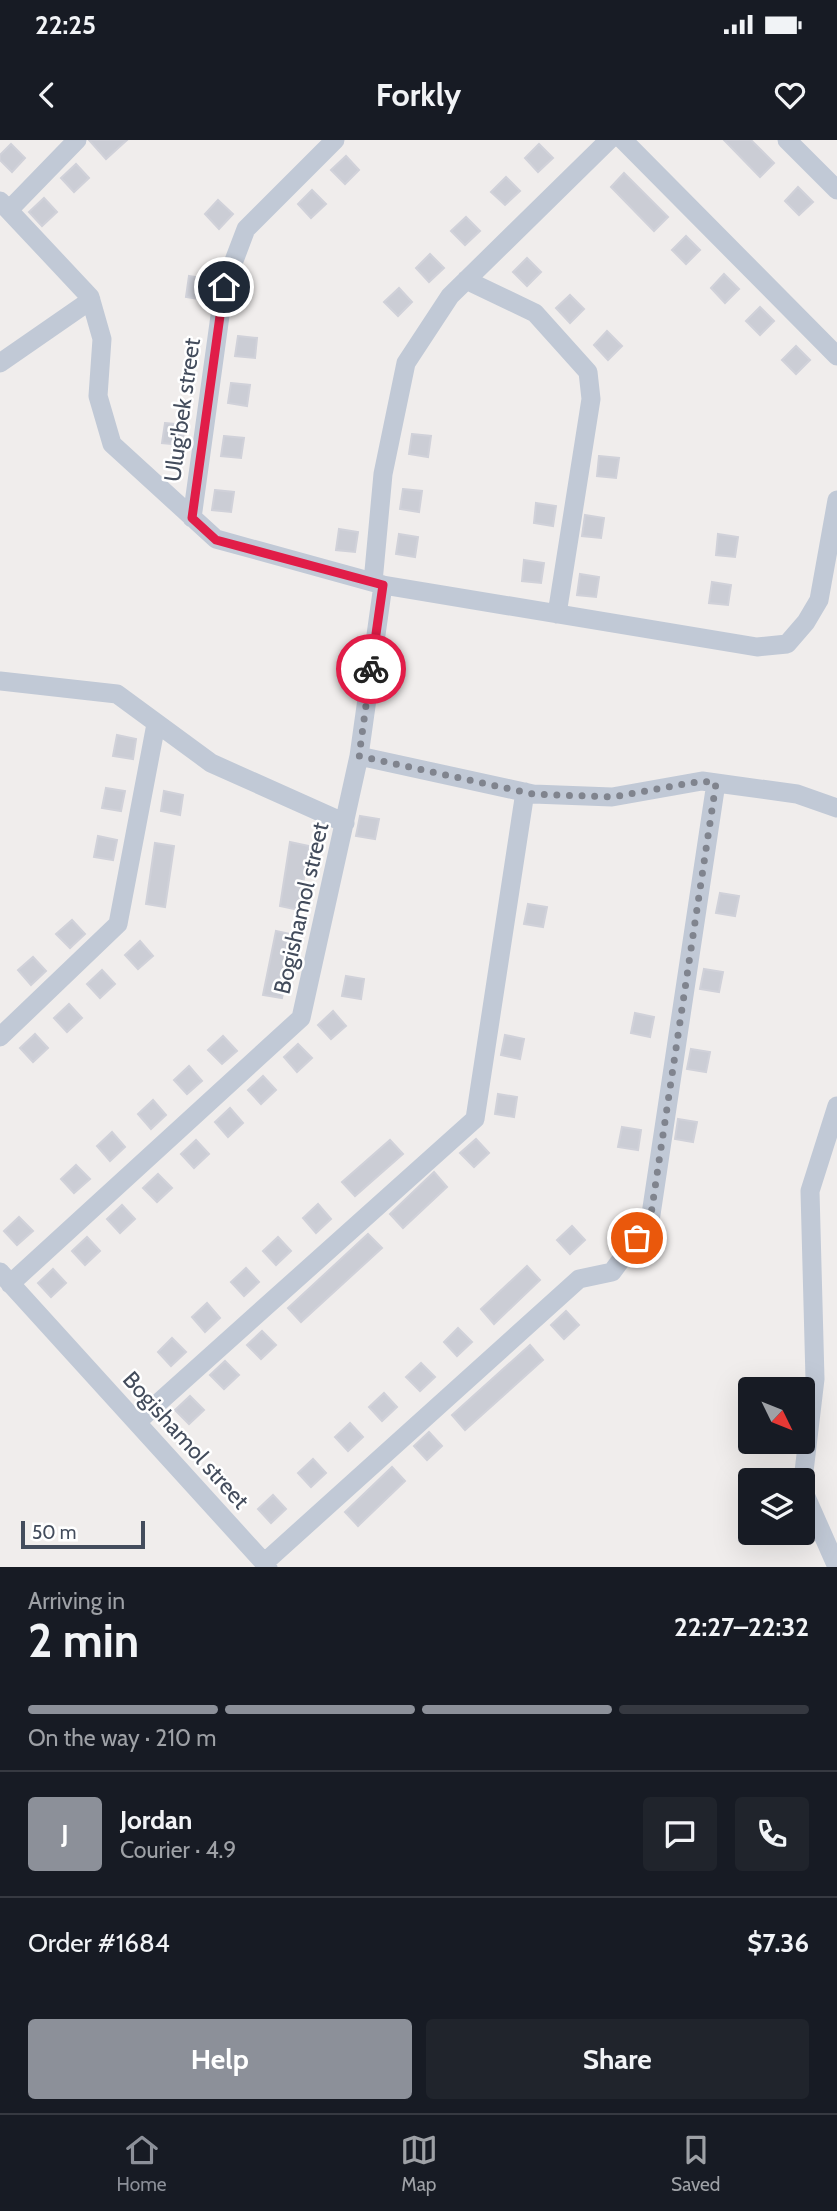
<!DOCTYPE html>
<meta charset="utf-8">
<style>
:root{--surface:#171b24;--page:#20242c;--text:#f1f3f6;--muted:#9ea1a6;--line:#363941;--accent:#8c9099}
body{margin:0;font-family:Cabin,sans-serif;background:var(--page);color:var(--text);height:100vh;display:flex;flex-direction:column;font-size:26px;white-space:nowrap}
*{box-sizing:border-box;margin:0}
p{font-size:23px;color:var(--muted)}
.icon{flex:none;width:38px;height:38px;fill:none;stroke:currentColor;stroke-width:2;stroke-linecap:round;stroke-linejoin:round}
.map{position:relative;height:1427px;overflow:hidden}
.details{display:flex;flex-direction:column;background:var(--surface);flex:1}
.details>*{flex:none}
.needle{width:46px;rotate:133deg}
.tools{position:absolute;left:738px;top:1237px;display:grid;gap:14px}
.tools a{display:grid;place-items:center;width:77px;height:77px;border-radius:7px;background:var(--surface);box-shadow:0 7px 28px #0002;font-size:35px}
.scale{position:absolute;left:21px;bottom:18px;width:124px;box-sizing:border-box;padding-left:7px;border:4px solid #434c5c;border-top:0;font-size:19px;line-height:24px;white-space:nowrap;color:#434c5c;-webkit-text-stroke:5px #fff;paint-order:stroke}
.pin{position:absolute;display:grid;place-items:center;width:60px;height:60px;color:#fff;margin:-30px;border:4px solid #fff;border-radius:50%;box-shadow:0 2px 7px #0007}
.courier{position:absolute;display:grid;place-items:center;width:70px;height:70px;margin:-35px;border:5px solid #e11d48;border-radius:50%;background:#fff;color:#222;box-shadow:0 2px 9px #0007}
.overview em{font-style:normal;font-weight:700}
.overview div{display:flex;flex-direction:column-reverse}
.overview{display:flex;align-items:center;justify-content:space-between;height:119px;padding:0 28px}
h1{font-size:46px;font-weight:700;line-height:52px}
.bar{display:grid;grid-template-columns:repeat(4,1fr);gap:10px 7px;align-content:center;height:84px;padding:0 28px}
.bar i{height:9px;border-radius:5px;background:var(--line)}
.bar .selected{background:var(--accent)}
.bar p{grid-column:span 4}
.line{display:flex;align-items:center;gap:18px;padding:0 28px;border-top:2px solid var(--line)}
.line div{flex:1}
.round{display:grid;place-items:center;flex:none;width:74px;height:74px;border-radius:7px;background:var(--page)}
.action{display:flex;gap:14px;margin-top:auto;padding:14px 28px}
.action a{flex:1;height:80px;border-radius:7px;background:var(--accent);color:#fff;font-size:28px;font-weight:700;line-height:80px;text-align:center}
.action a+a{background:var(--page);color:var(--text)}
.status{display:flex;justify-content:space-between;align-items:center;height:49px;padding:0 35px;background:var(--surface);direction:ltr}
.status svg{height:19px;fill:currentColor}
header{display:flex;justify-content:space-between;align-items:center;height:91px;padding:0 28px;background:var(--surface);font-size:32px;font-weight:700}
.dock{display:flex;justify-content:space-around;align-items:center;height:98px;border-top:2px solid var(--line);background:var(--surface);font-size:19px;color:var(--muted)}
.dock a{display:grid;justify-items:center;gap:4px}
.dock .selected{color:var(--accent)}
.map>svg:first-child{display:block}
</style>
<div class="status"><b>22:25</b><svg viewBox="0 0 49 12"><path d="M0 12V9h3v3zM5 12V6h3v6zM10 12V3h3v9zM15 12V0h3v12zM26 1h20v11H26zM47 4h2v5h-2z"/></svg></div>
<header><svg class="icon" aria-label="back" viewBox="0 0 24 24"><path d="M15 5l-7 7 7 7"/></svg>Forkly<svg class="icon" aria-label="heart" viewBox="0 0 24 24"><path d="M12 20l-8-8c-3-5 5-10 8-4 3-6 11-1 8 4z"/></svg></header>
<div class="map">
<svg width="837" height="1427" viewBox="0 0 837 1427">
<rect width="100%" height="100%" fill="#f0edec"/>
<path fill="#cbcdd5" stroke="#d0d1d9" stroke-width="2" d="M89,0H127L106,19Z
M724,0H751L774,23L760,37Z
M11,4L25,18L12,32L0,20V15Z
M539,4L553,18L538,32L525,18Z
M346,16L359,30L345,44L331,30Z
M76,24L89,38L74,52L61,38Z
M624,33L668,77L654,91L611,47Z
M506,37L520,51L505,65L491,52Z
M798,47L813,62L799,75L785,61Z
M312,50L326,64L311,78L298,64Z
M44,58L57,72L42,86L29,72Z
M218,60L233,74L219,89L205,74Z
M466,77L480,91L465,105L451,91Z
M686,96L700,110L686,124L672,110Z
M430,114L444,128L429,142L416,128Z
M527,118L541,132L527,146L513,132Z
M724,134L739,149L725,163L711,148Z
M189,136L208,139L205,160L186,157Z
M399,148L412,162L398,176L384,162Z
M570,155L584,169L570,183L556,168Z
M760,167L774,181L760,195L746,181Z
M607,191L622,206L608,220L594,205Z
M238,196L257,198L255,218L235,216Z
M796,206L810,220L796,234L782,220Z
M231,243L250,245L247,266L228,263Z
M165,283L185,285L182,305L162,303Z
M412,294L431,296L428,317L409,314Z
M224,296L244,298L241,318L221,316Z
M599,316L619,318L616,338L597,336Z
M403,349L422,351L419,372L400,369Z
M215,350L234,352L231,372L212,370Z
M536,363L556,366L553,386L534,383Z
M585,375L604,378L601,398L582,396Z
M339,389L358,392L355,412L336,410Z
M399,394L418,397L415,417L396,414Z
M718,394L738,397L735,417L716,415Z
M524,420L544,423L541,443L522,441Z
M580,434L599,437L596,457L577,455Z
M712,442L731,445L728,465L709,463Z
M117,595L136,599L133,619L113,616Z
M106,648L125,651L121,671L102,668Z
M164,651L183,655L180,675L161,671Z
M360,676L379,679L375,699L356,696Z
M98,696L117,700L113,720L94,717Z
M290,702L309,706L299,770L280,766Z
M155,703L174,706L165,767L146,764Z
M720,753L739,756L735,776L716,773Z
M528,764L547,767L543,787L524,784Z
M72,780L85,794L70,808L56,794Z
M276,791L295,795L282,858L263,855Z
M140,801L153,816L138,829L125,815Z
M33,817L46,831L31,845L18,830Z
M704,829L723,832L719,852L700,849Z
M102,830L115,844L100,858L87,844Z
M346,836L364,839L361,859L342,856Z
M69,864L82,878L67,892L54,878Z
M333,871L346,886L331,899L318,885Z
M635,873L654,877L650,897L631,893Z
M35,894L48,908L33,922L20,908Z
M505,895L524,899L520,919L501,915Z
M223,896L237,911L222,924L208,910Z
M298,904L312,918L297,932L284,917Z
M691,909L710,912L706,932L687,929Z
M189,926L202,941L187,954L174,940Z
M263,936L276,950L261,964L248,950Z
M498,954L517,957L514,977L495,974Z
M153,960L166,975L151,989L138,974Z
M230,968L243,983L228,997L215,982Z
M678,979L697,982L693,1002L675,999Z
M622,987L641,990L638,1010L618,1007Z
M112,992L125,1007L110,1021L97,1006Z
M476,999L489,1013L474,1027L460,1013Z
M196,1000L209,1014L194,1028L181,1014Z
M390,1000L403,1014L355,1056L342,1042Z
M76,1025L90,1039L74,1053L61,1039Z
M434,1032L447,1047L403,1088L390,1074Z
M158,1034L172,1048L157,1062L143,1048Z
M318,1064L331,1079L316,1093L303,1078Z
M122,1065L135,1079L120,1093L107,1079Z
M19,1077L33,1091L17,1105L4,1091Z
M572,1086L585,1100L570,1114L557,1100Z
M368,1094L382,1108L301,1182L288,1168Z
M87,1097L100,1111L85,1125L72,1111Z
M278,1097L291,1111L276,1125L263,1111Z
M527,1126L540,1140L494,1184L481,1169Z
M246,1128L259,1142L244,1156L231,1142Z
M53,1129L66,1143L51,1157L38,1143Z
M207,1163L220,1178L205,1192L192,1177Z
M566,1171L579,1185L564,1199L551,1185Z
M458,1188L472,1202L457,1216L444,1202Z
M262,1191L276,1205L261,1219L247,1205Z
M172,1198L186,1212L171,1226L158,1212Z
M530,1205L543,1220L465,1290L452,1275Z
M225,1221L239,1235L224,1249L210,1235Z
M421,1223L435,1237L420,1251L406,1237Z
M384,1253L397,1267L382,1281L369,1267Z
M190,1256L204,1270L189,1284L175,1270Z
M350,1283L363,1297L348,1311L335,1297Z
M429,1292L442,1306L427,1320L414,1306Z
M313,1319L326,1333L311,1347L298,1333Z
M392,1327L405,1341L358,1386L345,1372Z
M273,1355L286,1369L271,1383L258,1369Z"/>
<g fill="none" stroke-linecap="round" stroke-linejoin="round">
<path stroke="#c1c9d6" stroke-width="19" d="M623,0L837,216
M787,0L837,50
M0,61L90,157L102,199L98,256L112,304L216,399L383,445L757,507L787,504L806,482L819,460L837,360
M9,70L77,0
M466,140L535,173L588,232L591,259L557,474
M0,223L91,160
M192,378L224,147L246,89L335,0
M373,442L383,334L406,223L450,156L609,0
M0,541L117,554L211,623L345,683
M359,616L533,654L612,657L702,641L797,654L837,668
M0,897L118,784L156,584
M0,1132L268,1427
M10,1144L301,878L359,616L383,445
M137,1282L475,979L525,652
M803,1340L815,1239L810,1051L837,966
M803,1350L837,1427
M264,1423L579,1139L612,1132L650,1081L716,643"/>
</g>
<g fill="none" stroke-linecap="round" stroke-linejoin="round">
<path stroke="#80848e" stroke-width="7" stroke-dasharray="0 12.6" d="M371,529L359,616L533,654L612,657L702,641L716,643L650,1081L637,1098"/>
<path stroke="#e11d48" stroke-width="9" d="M224,147L192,378L216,400L383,445L371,529"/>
</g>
<g text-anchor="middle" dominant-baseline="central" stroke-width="5" stroke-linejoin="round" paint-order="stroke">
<g font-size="23" fill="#434c5c" stroke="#fff">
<text transform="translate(182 270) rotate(-82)">Ulug'bek street</text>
<text transform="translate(301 768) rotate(-77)">Bogishamol street</text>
<text transform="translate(186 1300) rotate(48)">Bogishamol street</text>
</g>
</g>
</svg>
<div class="tools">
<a><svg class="needle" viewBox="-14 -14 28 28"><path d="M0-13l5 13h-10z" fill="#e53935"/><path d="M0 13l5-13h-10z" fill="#9ea1a6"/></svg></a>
<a><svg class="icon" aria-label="layers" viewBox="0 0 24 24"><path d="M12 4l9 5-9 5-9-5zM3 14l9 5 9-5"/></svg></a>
</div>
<div class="scale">50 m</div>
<div class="pin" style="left:637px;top:1098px;background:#ea580c"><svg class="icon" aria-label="bag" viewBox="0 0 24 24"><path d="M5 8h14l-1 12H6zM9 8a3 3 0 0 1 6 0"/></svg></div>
<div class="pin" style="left:224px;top:147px;background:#1f2937"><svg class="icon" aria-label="home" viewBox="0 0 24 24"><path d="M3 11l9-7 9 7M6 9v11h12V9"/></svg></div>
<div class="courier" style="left:371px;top:529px"><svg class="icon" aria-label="bike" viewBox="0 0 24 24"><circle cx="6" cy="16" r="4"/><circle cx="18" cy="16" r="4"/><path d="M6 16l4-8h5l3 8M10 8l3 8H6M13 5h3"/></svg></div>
</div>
<section class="details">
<div class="overview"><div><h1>2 min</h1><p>Arriving in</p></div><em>22:27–22:32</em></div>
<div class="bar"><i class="selected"></i><i class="selected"></i><i class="selected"></i><i></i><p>On the way · 210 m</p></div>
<div class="line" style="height:126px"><b class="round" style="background:var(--accent);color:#fff">J</b><div><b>Jordan</b><p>Courier · 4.9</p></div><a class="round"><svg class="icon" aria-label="chat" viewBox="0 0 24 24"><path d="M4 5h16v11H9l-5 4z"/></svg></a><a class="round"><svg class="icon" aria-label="phone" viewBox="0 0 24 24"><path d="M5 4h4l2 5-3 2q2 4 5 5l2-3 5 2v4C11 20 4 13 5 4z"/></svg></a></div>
<div class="line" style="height:91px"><div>Order #1684</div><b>$7.36</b></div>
<div class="action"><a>Help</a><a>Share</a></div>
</section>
<nav class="dock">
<a class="selected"><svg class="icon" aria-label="home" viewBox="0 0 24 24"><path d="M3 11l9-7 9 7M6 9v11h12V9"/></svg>Home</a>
<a><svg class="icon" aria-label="map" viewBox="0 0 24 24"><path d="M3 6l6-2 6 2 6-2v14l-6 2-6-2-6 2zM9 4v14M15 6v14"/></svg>Map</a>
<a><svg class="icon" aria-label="saved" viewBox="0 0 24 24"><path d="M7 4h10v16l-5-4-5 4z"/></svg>Saved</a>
</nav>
